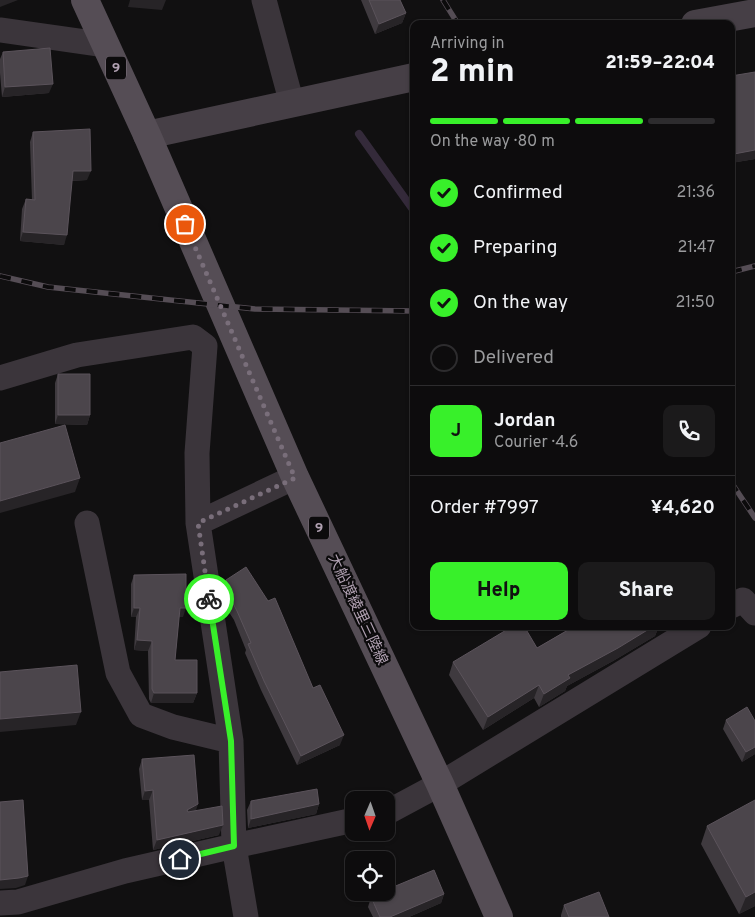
<!DOCTYPE html>
<meta charset="utf-8">
<style>
:root{--surface:#0d0c0d;--page:#1b1a1b;--text:#f1f3f6;--muted:#9a9b9d;--line:#2d2c2e;--accent:#38f02a}
body{margin:0;font-family:Overpass,"Noto Sans JP",sans-serif;background:var(--page);color:var(--text);height:100vh;display:flex;flex-direction:column;font-size:19px;white-space:nowrap}
*{box-sizing:border-box;margin:0}
p{font-size:16px;color:var(--muted)}
.icon{flex:none;width:28px;height:28px;fill:none;stroke:currentColor;stroke-width:2;stroke-linecap:round;stroke-linejoin:round}
.map{position:relative;flex:1;overflow:hidden}
.panel{position:absolute;left:410px;top:20px;width:325px;height:610px;display:flex;flex-direction:column;background:var(--surface);border-radius:10px;box-shadow:0 1px 4px #0004,0 0 0 1px var(--line)}
.panel>*{flex:none}
.needle{width:32px;rotate:182deg}
.fabs{position:absolute;left:345px;top:791px;display:grid;gap:10px}
.fabs a{display:grid;place-items:center;width:50px;height:50px;border-radius:10px;background:var(--surface);box-shadow:0 1px 4px #0004,0 0 0 1px var(--line);font-size:25px}
.pin{position:absolute;display:grid;place-items:center;width:42px;height:42px;color:#fff;margin:-21px;border:2px solid #fff;border-radius:50%;box-shadow:0 1px 5px #0007}
.courier{position:absolute;display:grid;place-items:center;width:50px;height:50px;margin:-25px;border:4px solid #38f02a;border-radius:50%;background:#fff;color:#222;box-shadow:0 1px 6px #0007}
.head em{font-style:normal;font-weight:800}
.head div{display:flex;flex-direction:column-reverse}
.head{display:flex;align-items:center;justify-content:space-between;height:85px;padding:0 20px}
h1{font-size:32px;font-weight:800;line-height:38px}
.bar{display:grid;grid-template-columns:repeat(4,1fr);gap:8px 5px;align-content:center;height:60px;padding:0 20px}
.bar i{height:6px;border-radius:4px;background:var(--line)}
.bar .current{background:var(--accent)}
.bar p{grid-column:span 4}
.line{display:flex;align-items:center;gap:12px;padding:0 20px;border-top:1px solid var(--line)}
.line div{flex:1}
.round{display:grid;place-items:center;flex:none;width:52px;height:52px;border-radius:10px;background:var(--page)}
ol{padding:0 20px;list-style:none}
li{display:flex;align-items:center;gap:15px;height:55px}
li p{margin-inline-start:auto}
li .icon{padding:5px;border-radius:50%;background:var(--accent);color:#111;stroke-width:4}
li:last-child{color:var(--muted)}
li i{width:28px;height:28px;border:2px solid var(--line);border-radius:50%}
.action{display:flex;gap:10px;margin-top:auto;padding:10px 20px}
.action a{flex:1;height:58px;border-radius:10px;background:var(--accent);color:#111;font-size:20px;font-weight:800;line-height:58px;text-align:center}
.action a+a{background:var(--page);color:var(--text)}
.map>svg:first-child{display:block}
</style>
<div class="map">
<svg width="755" height="917" viewBox="0 0 755 917">
<rect width="100%" height="100%" fill="#111011"/>
<g fill="none" stroke-linecap="round" stroke-linejoin="round">
<path stroke="#342a3a" stroke-width="8" d="M359,134L414,211"/>
<path stroke="#3b353b" stroke-width="25" d="M264,0L292,104
M0,30L106,45
M0,378L77,355L193,337L205,346L197,453L198,523
M87,523L118,673L141,715L173,727L231,741
M731,606L743,600L755,613
M386,813L440,784L699,626
M0,903L18,902L125,871L234,846L354,820
M246,917L234,846L231,741L198,523L295,477"/>
<path stroke="#463f46" stroke-width="28" d="M695,24L755,13
M147,135L414,77"/>
<path stroke="#554d55" stroke-width="28" d="M85,0L147,135L295,477L440,784L499,917"/>
<defs>
<path id="rail" d="M443,0L458,24
M731,272L755,266
M0,276L48,287L255,309L414,311
M731,482L755,518"/>
</defs>
<use href="#rail" stroke="#554d55" stroke-width="5.5"/>
<use href="#rail" stroke="#0c0b0c" stroke-width="4" stroke-dasharray="11" stroke-linecap="butt"/>
</g>
<path fill="#3f3a3f" d="M361,0H400L406,13L402,23L375,34Z
M3,52L49,93L2,97L0,73V59Z
M731,76L755,159L731,163Z
M33,132L87,180L72,181L64,245L20,241L22,209L26,199L32,200L30,142Z
M58,374L90,415L87,425L55,424V383Z
M134,575L183,617H179L175,660L197,693L193,703H151L149,699L148,651L134,650L136,617H131V584Z
M226,580L313,688L340,745L297,765L261,690L245,653L246,650L234,620L225,606L223,589Z
M574,626H659L655,636L613,661L567,686L565,691L539,707L534,698L483,730L449,675L453,662L537,648Z
M726,720L755,754L742,762L723,729Z
M142,759L196,810L219,835L153,850L149,800H142L139,769Z
M251,801L319,804L316,814L248,828L247,810Z
M707,826L755,906L739,914L701,844Z
M444,894L441,903L409,917H373L368,907L371,897Z
M564,905L609,917H561V915Z"/>
<path fill="#272427" d="M0,0H18L0,7Z
M130,0H166L162,10L128,7Z
M406,13L402,23L375,34L379,24Z
M53,84L49,93L2,97L5,87Z
M755,150V159L731,163L734,154Z
M73,171H91L87,180L69,181Z
M23,232L67,235L64,245L20,241Z
M58,415H90L87,425L55,424Z
M80,478L75,492L0,513V501Z
M134,608H140L136,617H131Z
M180,608H186L183,617H176Z
M654,626H659L655,636L613,661L567,686L565,691L539,707L544,694L568,675Z
M137,640L152,641L148,651L134,650Z
M539,685L534,698L483,730L488,717Z
M154,693H197L193,703H151Z
M81,712L76,725L0,732V719Z
M344,735L340,745L297,765L301,756Z
M755,747V754L742,762L746,752Z
M153,790L149,800H142L145,791Z
M198,804L195,814L184,819L187,810Z
M319,804L316,814L248,828L251,819Z
M223,825L219,835L153,850L157,840Z
M28,876L25,885L16,888L0,889V880Z
M755,892V906L739,914L746,897Z
M444,894L441,903L409,917H390Z"/>
<path fill="#4b454b" stroke="#5b535b" d="M369,0H400L406,13L379,24Z
M50,48L53,84L5,87L3,52Z
M755,72V150L734,154L731,133V76Z
M90,129L91,171H73L67,235L23,232L26,199L35,200L33,132Z
M58,374H90V415H58Z
M65,425L80,478L0,501V443Z
M246,567L268,601L275,598L313,688L320,685L344,735L301,756L264,681L248,644L251,643L237,611L229,596L226,580Z
M186,574V608H180L175,660H197V693H154L152,689V641L137,640L140,608H134V575Z
M513,626H524L537,648L575,626H654L618,648L568,675L570,678L544,694L539,685L488,717L453,662Z
M77,665L81,712L0,719V672Z
M747,707L755,721V747L746,752L726,720Z
M194,755L198,804L187,810L188,812L222,806L223,825L157,840L153,790L145,791L142,759Z
M317,789L319,804L251,819V801Z
M23,800L28,876L19,878L0,880V802Z
M755,800V892L746,897L707,826Z
M434,870L444,894L390,917H380L371,897L382,892H386V890Z
M599,892L609,917H569L564,905Z"/>
<g fill="none" stroke-linecap="round" stroke-linejoin="round">
<path stroke="#796e7a" stroke-width="5" stroke-dasharray="0 9" d="M185,224L295,478L198,523L209,599"/>
<path stroke="#38f02a" stroke-width="6" d="M180,859L234,846L231,741L209,599"/>
</g>
<g text-anchor="middle" dominant-baseline="central" stroke-width="4.5" stroke-linejoin="round" paint-order="stroke">
<g fill="#0c0b0c" stroke="#807480" stroke-width="1">
<rect x="106" y="56.5" width="20" height="23" rx="4"/>
<rect x="309" y="516.5" width="20" height="23" rx="4"/>
</g>
<g font-size="14" font-weight="bold" fill="#b1a1b2">
<text x="116" y="68">9</text>
<text x="319" y="528">9</text>
</g>
<g font-size="15" fill="#b1a1b2" stroke="#0c0b0c">
<text transform="translate(357 610) rotate(65)">大船渡綾里三陸線</text>
</g>
</g>
</svg>
<div class="fabs">
<a><svg class="needle" viewBox="-14 -14 28 28"><path d="M0-13l5 13h-10z" fill="#e53935"/><path d="M0 13l5-13h-10z" fill="#9a9b9d"/></svg></a>
<a><svg class="icon" aria-label="locate" viewBox="0 0 24 24"><circle cx="12" cy="12" r="6"/><path d="M12 2v4M12 18v4M2 12h4M18 12h4"/></svg></a>
</div>
<div class="pin" style="left:185px;top:224px;background:#ea580c"><svg class="icon" aria-label="bag" viewBox="0 0 24 24"><path d="M5 8h14l-1 12H6zM9 8a3 3 0 0 1 6 0"/></svg></div>
<div class="pin" style="left:180px;top:859px;background:#1f2937"><svg class="icon" aria-label="home" viewBox="0 0 24 24"><path d="M3 11l9-7 9 7M6 9v11h12V9"/></svg></div>
<div class="courier" style="left:209px;top:599px"><svg class="icon" aria-label="bike" viewBox="0 0 24 24"><circle cx="6" cy="16" r="4"/><circle cx="18" cy="16" r="4"/><path d="M6 16l4-8h5l3 8M10 8l3 8H6M13 5h3"/></svg></div>
<section class="panel">
<div class="head"><div><h1>2 min</h1><p>Arriving in</p></div><em>21:59–22:04</em></div>
<div class="bar"><i class="current"></i><i class="current"></i><i class="current"></i><i></i><p>On the way · 80 m</p></div>
<ol>
<li><svg class="icon" aria-label="check" viewBox="0 0 24 24"><path d="M5 12l5 5 9-10"/></svg>Confirmed<p>21:36</p></li>
<li><svg class="icon" aria-label="check" viewBox="0 0 24 24"><path d="M5 12l5 5 9-10"/></svg>Preparing<p>21:47</p></li>
<li><svg class="icon" aria-label="check" viewBox="0 0 24 24"><path d="M5 12l5 5 9-10"/></svg>On the way<p>21:50</p></li>
<li><i></i>Delivered</li>
</ol>
<div class="line" style="height:90px"><b class="round" style="background:var(--accent);color:#111">J</b><div><b>Jordan</b><p>Courier · 4.6</p></div><a class="round"><svg class="icon" aria-label="phone" viewBox="0 0 24 24"><path d="M5 4h4l2 5-3 2q2 4 5 5l2-3 5 2v4C11 20 4 13 5 4z"/></svg></a></div>
<div class="line" style="height:65px"><div>Order #7997</div><b>¥4,620</b></div>
<div class="action"><a>Help</a><a>Share</a></div>
</section>
</div>
